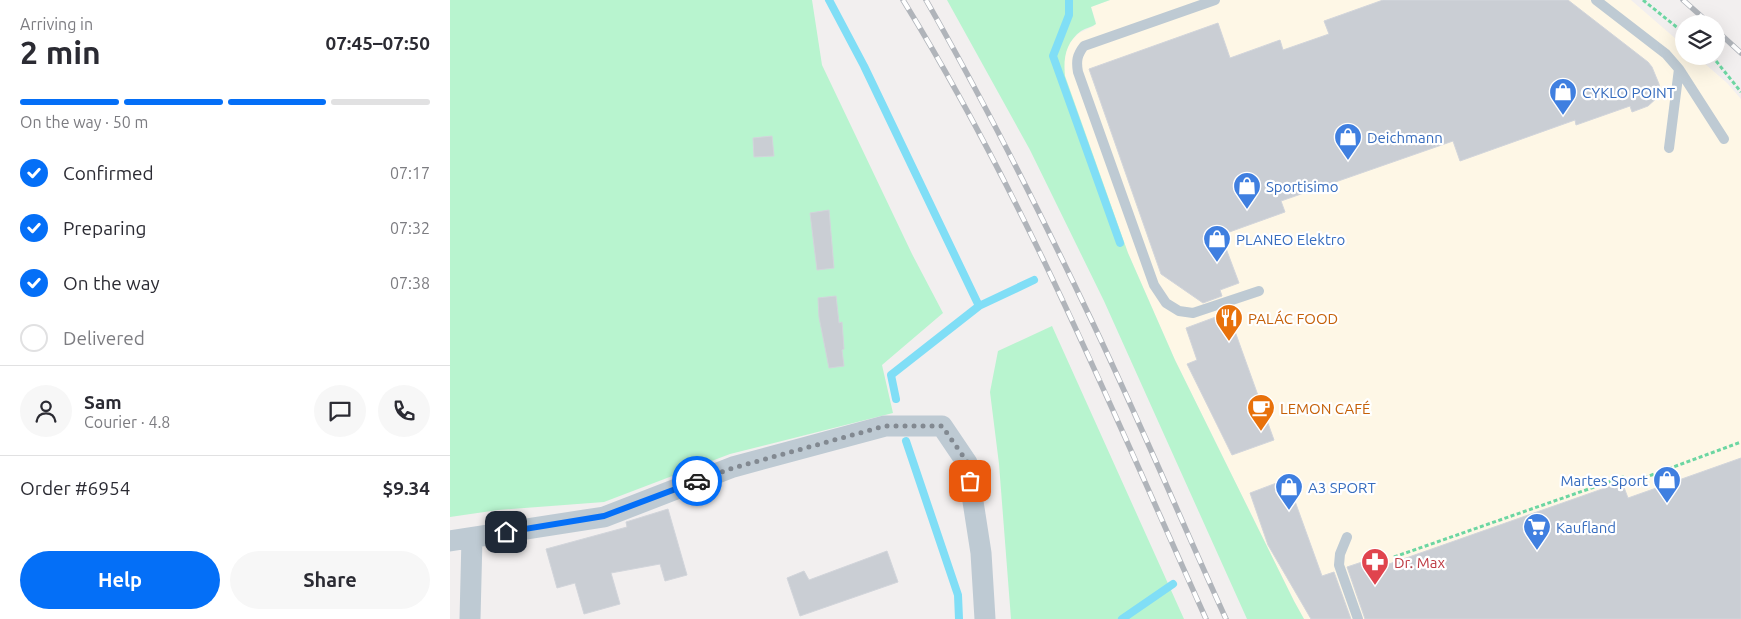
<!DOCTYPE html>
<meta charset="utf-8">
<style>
:root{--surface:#fff;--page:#f7f7f7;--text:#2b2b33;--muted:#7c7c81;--line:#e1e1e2;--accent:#046ff7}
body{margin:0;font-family:Ubuntu,sans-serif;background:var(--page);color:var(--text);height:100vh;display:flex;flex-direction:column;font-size:19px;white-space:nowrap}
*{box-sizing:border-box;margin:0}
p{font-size:16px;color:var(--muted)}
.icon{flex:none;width:28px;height:28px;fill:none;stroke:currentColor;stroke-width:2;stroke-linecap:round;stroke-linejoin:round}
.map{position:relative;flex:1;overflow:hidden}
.details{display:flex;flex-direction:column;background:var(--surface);width:450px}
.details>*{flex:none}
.buttons{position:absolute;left:1225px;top:15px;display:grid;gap:10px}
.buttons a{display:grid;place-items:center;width:50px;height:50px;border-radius:50%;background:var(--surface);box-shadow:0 5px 20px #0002;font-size:25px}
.pin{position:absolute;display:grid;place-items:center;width:42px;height:42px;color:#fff;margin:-21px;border-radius:10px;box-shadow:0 2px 8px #0006}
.courier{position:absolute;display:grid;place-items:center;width:50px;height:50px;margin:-25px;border:4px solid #046ff7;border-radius:50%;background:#fff;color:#222;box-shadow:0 1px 6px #0007}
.head em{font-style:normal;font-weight:600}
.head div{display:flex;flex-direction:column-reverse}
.head{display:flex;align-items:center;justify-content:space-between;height:85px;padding:0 20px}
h1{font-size:32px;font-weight:600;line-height:38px}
.bar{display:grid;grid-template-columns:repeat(4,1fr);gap:8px 5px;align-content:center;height:60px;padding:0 20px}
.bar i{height:6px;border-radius:4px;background:var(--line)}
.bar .active{background:var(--accent)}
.bar p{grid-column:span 4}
.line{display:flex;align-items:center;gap:12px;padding:0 20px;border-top:1px solid var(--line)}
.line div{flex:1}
.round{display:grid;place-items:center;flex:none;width:52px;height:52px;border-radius:26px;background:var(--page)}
ol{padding:0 20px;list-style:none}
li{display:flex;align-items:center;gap:15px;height:55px}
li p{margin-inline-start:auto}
li .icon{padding:5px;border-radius:50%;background:var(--accent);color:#fff;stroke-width:4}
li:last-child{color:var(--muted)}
li i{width:28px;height:28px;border:2px solid var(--line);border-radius:50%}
.cta{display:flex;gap:10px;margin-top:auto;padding:10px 20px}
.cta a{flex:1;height:58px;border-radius:30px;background:var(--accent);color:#fff;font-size:20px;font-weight:600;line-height:58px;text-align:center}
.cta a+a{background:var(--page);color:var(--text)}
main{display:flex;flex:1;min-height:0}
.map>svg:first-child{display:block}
</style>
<main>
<section class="details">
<div class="head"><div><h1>2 min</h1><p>Arriving in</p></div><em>07:45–07:50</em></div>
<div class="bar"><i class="active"></i><i class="active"></i><i class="active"></i><i></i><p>On the way · 50 m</p></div>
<ol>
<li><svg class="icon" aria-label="check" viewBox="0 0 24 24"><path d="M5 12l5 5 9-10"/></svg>Confirmed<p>07:17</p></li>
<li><svg class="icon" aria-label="check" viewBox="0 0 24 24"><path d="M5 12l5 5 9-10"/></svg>Preparing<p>07:32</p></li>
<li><svg class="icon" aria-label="check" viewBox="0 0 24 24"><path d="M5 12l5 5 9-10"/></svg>On the way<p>07:38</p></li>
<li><i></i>Delivered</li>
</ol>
<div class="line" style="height:90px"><a class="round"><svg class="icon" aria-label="person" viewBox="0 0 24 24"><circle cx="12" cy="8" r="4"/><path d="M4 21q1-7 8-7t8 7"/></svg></a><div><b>Sam</b><p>Courier · 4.8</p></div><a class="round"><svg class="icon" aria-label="chat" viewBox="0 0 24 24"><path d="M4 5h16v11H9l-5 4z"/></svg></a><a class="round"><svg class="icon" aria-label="phone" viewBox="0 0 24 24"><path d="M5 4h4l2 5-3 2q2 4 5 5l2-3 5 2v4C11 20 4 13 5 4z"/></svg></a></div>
<div class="line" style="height:65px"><div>Order #6954</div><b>$9.34</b></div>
<div class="cta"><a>Help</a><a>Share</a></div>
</section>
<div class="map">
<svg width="1291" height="619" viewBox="0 0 1291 619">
<rect width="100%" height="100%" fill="#f2efef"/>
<path fill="#fef7e6" d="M660,0H1181L1234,46V56H1246L1277,83L1291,99V619H854L844,601L725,360L678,253L615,76L614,62L616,50L621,41L629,33L644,26L646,22L641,7Z"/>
<path fill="#b8f4cf" d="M0,0H362L372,65L462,254L493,313L432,365L443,413L280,454L154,502L48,510L0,517Z
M497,0H660L641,7L646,24C642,27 636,28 631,31C616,42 613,58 615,76L678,253L725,360L844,601L854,619H797L654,301L580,150Z
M602,326L734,619H561L549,464L540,392L548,351Z"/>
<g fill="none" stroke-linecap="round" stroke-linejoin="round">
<path stroke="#80def6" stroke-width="8" d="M379,0L414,66L529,306L441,375L446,399
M619,0V15L603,56L670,243
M529,306L584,280
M456,441L508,595L509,619
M672,619L723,584"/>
</g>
<path fill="#caced4" stroke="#d2d5db" d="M933,0H1118L1198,62L1202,67L1209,84L1210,91L1208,97L1198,106L1182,112L1180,106L1126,125L1125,120L1010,161L1003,141L831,201L835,212L771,235L789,283L770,290L772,296L753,303L711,274L639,69L768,23L780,58L830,40L833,50L879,34L874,21Z
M322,136L324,156L304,157L303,138Z
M379,210L384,268L367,270L360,213Z
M386,296L389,323L392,322L394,349L392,350L394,366L379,368L369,317L368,298Z
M777,309L824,440L782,455L737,364L747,360L736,328L771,315L767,312Z
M1291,458V619H915L897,567L936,554L939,564L1172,482L1178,498Z
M837,479L872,576L884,572L901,619H861L818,545L800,493Z
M218,509L237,575L215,581L210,564L161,573L170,604L134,614L125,583L107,588L96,549L177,527L176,522Z
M437,551L448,582L350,616L337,578L354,571L359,580Z"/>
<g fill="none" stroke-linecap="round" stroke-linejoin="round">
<path stroke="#6cd6a2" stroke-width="3" stroke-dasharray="4 2.5" stroke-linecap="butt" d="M1193,0L1234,33
M1262,56L1291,92
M944,557L1173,477L1180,483L1291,442"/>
<path stroke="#becad3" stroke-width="10" d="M765,0L634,46C627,55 626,61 628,72L704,285L716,303L729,311L743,313L809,291
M1146,0L1216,54L1229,69L1274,139
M1219,148L1229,69
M897,537L890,554L889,565L908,619"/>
<path stroke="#becad3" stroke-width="21" d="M0,541L154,517L283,467L435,426H492L517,463L531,553L535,619
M20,619L22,538"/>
<defs>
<path id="rail" d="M453,0C574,196 662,410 756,619
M476,0C535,103 588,208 639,315C687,415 730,518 776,619
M1233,0L1260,24
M1266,30L1291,53"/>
</defs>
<use href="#rail" stroke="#b0b4ba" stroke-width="5.5"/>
<use href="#rail" stroke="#fff" stroke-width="4" stroke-dasharray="11" stroke-linecap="butt"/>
</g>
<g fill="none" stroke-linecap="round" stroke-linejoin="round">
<path stroke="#828991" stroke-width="5" stroke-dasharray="0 9" d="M247,481L283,468L435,426H492L518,463L520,481"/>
<path stroke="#046ff7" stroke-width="6" d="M56,532L154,516L247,481"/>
</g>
<defs>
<symbol id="shop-pin" viewBox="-11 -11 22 30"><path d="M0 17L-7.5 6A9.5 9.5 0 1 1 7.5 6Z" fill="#3f7fe0" stroke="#fff"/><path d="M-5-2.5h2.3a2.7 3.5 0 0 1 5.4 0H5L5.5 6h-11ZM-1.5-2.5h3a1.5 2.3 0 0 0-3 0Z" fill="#fff"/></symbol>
<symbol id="restaurant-pin" viewBox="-11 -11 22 30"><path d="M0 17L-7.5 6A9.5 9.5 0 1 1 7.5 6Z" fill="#e8710a" stroke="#fff"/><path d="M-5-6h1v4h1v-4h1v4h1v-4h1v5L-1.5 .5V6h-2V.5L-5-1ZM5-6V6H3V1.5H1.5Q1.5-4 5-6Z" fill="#fff"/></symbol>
<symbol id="cafe-pin" viewBox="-11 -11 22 30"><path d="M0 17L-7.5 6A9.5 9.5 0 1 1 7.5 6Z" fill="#e8710a" stroke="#fff"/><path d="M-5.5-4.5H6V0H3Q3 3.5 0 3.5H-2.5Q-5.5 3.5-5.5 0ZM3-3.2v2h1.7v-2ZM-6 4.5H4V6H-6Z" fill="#fff"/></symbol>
<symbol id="supermarket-pin" viewBox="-11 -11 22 30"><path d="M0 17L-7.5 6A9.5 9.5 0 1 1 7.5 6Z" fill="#3f7fe0" stroke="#fff"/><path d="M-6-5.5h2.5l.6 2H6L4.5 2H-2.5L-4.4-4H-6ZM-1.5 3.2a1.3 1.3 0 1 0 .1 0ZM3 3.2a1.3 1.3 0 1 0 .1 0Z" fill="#fff"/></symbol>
<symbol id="pharmacy-pin" viewBox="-11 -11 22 30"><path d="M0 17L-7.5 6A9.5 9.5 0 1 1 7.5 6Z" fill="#e0444e" stroke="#fff"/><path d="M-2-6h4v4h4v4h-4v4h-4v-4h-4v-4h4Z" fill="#fff"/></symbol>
</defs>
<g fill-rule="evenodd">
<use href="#shop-pin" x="1097" y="76" width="32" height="43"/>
<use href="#shop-pin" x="882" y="121" width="32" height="43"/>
<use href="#shop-pin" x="781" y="170" width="32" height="43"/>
<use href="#shop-pin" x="751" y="223" width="32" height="43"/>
<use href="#restaurant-pin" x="763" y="302" width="32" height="43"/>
<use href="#cafe-pin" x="795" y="392" width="32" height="43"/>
<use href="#shop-pin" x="1201" y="464" width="32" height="43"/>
<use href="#shop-pin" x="823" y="471" width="32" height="43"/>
<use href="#supermarket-pin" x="1071" y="511" width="32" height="43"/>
<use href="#pharmacy-pin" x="909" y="546" width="32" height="43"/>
</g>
<g text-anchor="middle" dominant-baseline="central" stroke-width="4.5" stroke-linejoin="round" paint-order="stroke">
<g font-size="15" fill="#366cbe" stroke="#fff" text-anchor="start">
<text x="1132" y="92">CYKLO POINT</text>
<text x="917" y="137">Deichmann</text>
<text x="816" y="186">Sportisimo</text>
<text x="786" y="239">PLANEO Elektro</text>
<text x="1198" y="480" text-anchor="end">Martes Sport</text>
<text x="858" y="487">A3 SPORT</text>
<text x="1106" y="527">Kaufland</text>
</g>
<g font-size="15" fill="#c56008" stroke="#fff" text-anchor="start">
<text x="798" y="318">PALÁC FOOD</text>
<text x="830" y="408">LEMON CAFÉ</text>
</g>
<g font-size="15" fill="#be3a42" stroke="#fff" text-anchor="start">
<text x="944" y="562">Dr. Max</text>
</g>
</g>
</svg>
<div class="buttons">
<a><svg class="icon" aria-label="layers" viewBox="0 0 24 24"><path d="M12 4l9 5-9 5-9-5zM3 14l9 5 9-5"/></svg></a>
</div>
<div class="pin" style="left:520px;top:481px;background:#ea580c"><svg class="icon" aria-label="bag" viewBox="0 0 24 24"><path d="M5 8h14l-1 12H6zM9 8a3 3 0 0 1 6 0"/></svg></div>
<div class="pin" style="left:56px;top:532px;background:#1f2937"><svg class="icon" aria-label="home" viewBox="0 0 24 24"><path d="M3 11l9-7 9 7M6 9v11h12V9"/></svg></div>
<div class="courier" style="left:247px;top:481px"><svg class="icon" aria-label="car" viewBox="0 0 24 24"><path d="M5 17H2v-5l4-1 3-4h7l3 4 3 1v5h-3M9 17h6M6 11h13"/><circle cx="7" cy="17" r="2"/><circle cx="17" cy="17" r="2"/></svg></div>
</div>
</main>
